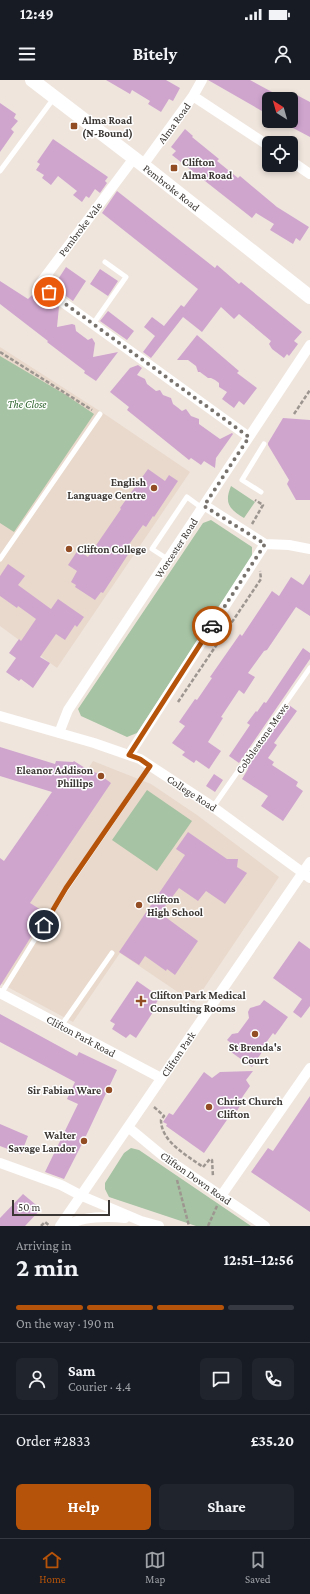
<!DOCTYPE html>
<meta charset="utf-8">
<style>
:root{--surface:#171b24;--page:#20242c;--text:#f1f3f6;--muted:#9ea1a6;--line:#363941;--accent:#b45309}
body{margin:0;font-family:"Crimson Pro",serif;background:var(--page);color:var(--text);height:100vh;display:flex;flex-direction:column;font-size:15px;white-space:nowrap}
*{box-sizing:border-box;margin:0}
p{font-size:13px;color:var(--muted)}
.icon{flex:none;width:22px;height:22px;fill:none;stroke:currentColor;stroke-width:2;stroke-linecap:round;stroke-linejoin:round}
.map{position:relative;height:1146px;overflow:hidden}
.side{display:flex;flex-direction:column;background:var(--surface);flex:1}
.side>*{flex:none}
.needle{width:26px;rotate:323deg}
.buttons{position:absolute;left:262px;top:12px;display:grid;gap:8px}
.buttons a{display:grid;place-items:center;width:36px;height:36px;border-radius:6px;background:var(--surface);box-shadow:0 2px 6px #0003;font-size:20px}
.scale{position:absolute;left:12px;bottom:10px;width:98px;box-sizing:border-box;padding-left:4px;border:2px solid #3a3633;border-top:0;font-size:11px;line-height:14px;white-space:nowrap;color:#3a3633;-webkit-text-stroke:3px #fff;paint-order:stroke}
.pin{position:absolute;display:grid;place-items:center;width:34px;height:34px;color:#fff;margin:-17px;border:2px solid #fff;border-radius:50%;box-shadow:0 1px 4px #0007}
.courier{position:absolute;display:grid;place-items:center;width:40px;height:40px;margin:-20px;border:3px solid #b45309;border-radius:50%;background:#fff;color:#222;box-shadow:0 1px 5px #0007}
.overview em{font-style:normal;font-weight:700}
.overview div{display:flex;flex-direction:column-reverse}
.overview{display:flex;align-items:center;justify-content:space-between;height:68px;padding:0 16px}
h1{font-size:26px;font-weight:700;line-height:30px}
.bar{display:grid;grid-template-columns:repeat(4,1fr);gap:6px 4px;align-content:center;height:48px;padding:0 16px}
.bar i{height:5px;border-radius:3px;background:var(--line)}
.bar .selected{background:var(--accent)}
.bar p{grid-column:span 4}
.line{display:flex;align-items:center;gap:10px;padding:0 16px;border-top:1px solid var(--line)}
.line div{flex:1}
.round{display:grid;place-items:center;flex:none;width:42px;height:42px;border-radius:6px;background:var(--page)}
.action{display:flex;gap:8px;margin-top:auto;padding:8px 16px}
.action a{flex:1;height:46px;border-radius:6px;background:var(--accent);color:#fff;font-size:16px;font-weight:700;line-height:46px;text-align:center}
.action a+a{background:var(--page);color:var(--text)}
.status{display:flex;justify-content:space-between;align-items:center;height:28px;padding:0 20px;background:var(--surface);direction:ltr}
.status svg{height:11px;fill:currentColor}
header{display:flex;justify-content:space-between;align-items:center;height:52px;padding:0 16px;background:var(--surface);font-size:18px;font-weight:700}
.tab-bar{display:flex;justify-content:space-around;align-items:center;height:56px;border-top:1px solid var(--line);background:var(--surface);font-size:11px;color:var(--muted)}
.tab-bar a{display:grid;justify-items:center;gap:2px}
.tab-bar .selected{color:var(--accent)}
.map>svg:first-child{display:block}
</style>
<div class="status"><b>12:49</b><svg viewBox="0 0 49 12"><path d="M0 12V9h3v3zM5 12V6h3v6zM10 12V3h3v9zM15 12V0h3v12zM26 1h20v11H26zM47 4h2v5h-2z"/></svg></div>
<header><svg class="icon" aria-label="menu" viewBox="0 0 24 24"><path d="M4 6h16M4 12h16M4 18h16"/></svg>Bitely<svg class="icon" aria-label="person" viewBox="0 0 24 24"><circle cx="12" cy="8" r="4"/><path d="M4 21q1-7 8-7t8 7"/></svg></header>
<div class="map">
<svg width="310" height="1146" viewBox="0 0 310 1146">
<rect width="100%" height="100%" fill="#efe5dd"/>
<path fill="#e9d9cc" d="M0,267L106,335L190,392L57,588L0,546Z
M93,681L151,704L197,735L279,797L194,923L120,873L73,942L0,903V852L23,790Z"/>
<path fill="#a6c3a3" d="M0,276L66,315L94,334L14,452L0,443Z
M231,406L255,422L244,438C229,429 224,423 231,406Z
M211,440L252,467V476L137,653L127,657L81,636L78,629L203,443Z
M147,710L192,741L157,791L112,760Z
M131,1068L139,1070L251,1146H196L109,1117L105,1109V1103L124,1073Z"/>
<path fill="#cfa5ce" d="M106,0H166L180,8L173,21L169,19L161,32L148,24L150,21L132,10L130,14Z
M208,0H250L285,19H269V35Z
M291,12L310,22V57L280,41H291Z
M0,23L16,34L14,38L18,41L11,49L14,52L0,72Z
M185,49L193,56L192,57L219,79L217,81L238,98L240,96L277,127L309,147L300,161L296,158L293,164L270,150L274,144L256,133L252,138L172,75L176,71L171,67Z
M53,59L108,97L105,101L107,103L100,113L95,109L89,118L86,116L82,122L73,115L77,111L58,96L51,105L42,98L44,95L36,90L40,84L37,82Z
M117,111L215,188L217,185L239,204L241,202L302,252L294,261L298,264L289,276L287,274L284,278L272,269L269,264L271,261L239,234L234,239L221,227L202,252L183,237L151,278L143,272L155,256L144,247L152,237L164,246L181,225L184,227L198,209L102,133Z
M66,187L86,201L73,221L53,207Z
M100,189L118,201L108,216L90,204Z
M0,201L28,219L32,215L35,214L45,217L59,227L57,247L72,244L75,245L76,251L88,260L92,258L95,263L93,277L118,272L96,301L84,293L85,291L47,262L48,261L0,224Z
M108,231L134,251L127,260L100,241Z
M197,255L239,291L237,293L257,308L244,325L239,321L234,328L222,319L227,312L219,307V303L215,300L211,298H208L200,292H198L196,286L188,280H177Z
M138,285L142,288L137,295L145,299L147,304L156,311L160,310L163,315L171,318L173,324L177,327L182,331L186,329L191,336L199,339V344L220,359L232,353L233,354L216,378L215,388L204,381L201,385L191,378L189,380L127,330L129,327L110,312L130,288Z
M283,338L310,340V420H296L287,404L289,400L268,365V363Z
M148,389L165,401L169,395L178,401L154,437L153,436L146,447L143,445L125,470L129,473L103,513L101,512L95,520L75,507L76,505L71,502L77,491L68,485L78,470L88,477L121,429L120,428Z
M8,484L25,496L18,505L51,529L58,519L84,537L77,547L75,545L65,560L56,554L40,577L50,583L33,608L21,599L19,601L6,592L16,578L9,573L19,559L21,561L36,539L18,526L17,528L0,516V496Z
M310,494V536L296,527L267,570L264,571L248,593L255,597L244,614L239,610L221,637L223,638L208,662L221,671L209,689L196,680L194,683L182,675L185,672L172,663L185,646L179,642L195,619L197,620L212,598L210,597L240,554L242,556L272,511L279,516L291,497L303,505Z
M303,568L310,573V579L239,683L229,676L250,645L247,643L256,631L257,632L264,622L266,623Z
M289,625L297,631L274,663L277,665L268,678L274,682L272,685L298,702L296,706L303,711L283,741L261,726L268,716L242,699L248,689L245,687Z
M0,667L55,684L56,681L73,682L74,681L93,693L94,692L99,694L111,703L30,823L46,833L0,906V778L4,781L52,712L0,696Z
M214,694L223,700L215,712L206,706Z
M188,752L227,779H238L237,787L247,793L225,824L206,811L198,821L179,808L160,833L198,861L175,895L167,889L166,891L145,876L139,885L119,872L185,775L176,769Z
M299,861L310,869V926L301,938L293,932L302,919L273,898Z
M137,901L160,917L155,925L157,926L136,958L130,954L126,958L112,949L115,944L110,941Z
M264,920L288,937L275,955L273,953L260,971L262,972L252,987L231,972L235,966L227,960L232,954L238,953L249,938L248,932L250,928L260,925Z
M0,934L77,976L79,972L117,990L85,1058L64,1099L45,1092L78,1024L67,1019L75,1002L0,962Z
M253,991L246,1000L250,1006L241,1019L243,1021L232,1039L229,1037L204,1073L166,1046L167,1044L163,1042L169,1033L173,1035L204,992L212,998L220,992Z
M310,1016V1132L251,1092L268,1068L273,1071Z
M0,1044L28,1056L21,1074L0,1066Z
M23,1114L41,1129L25,1146H0V1138Z"/>
<g fill="none" stroke-linecap="round" stroke-linejoin="round">
<path stroke="#9d9690" stroke-width="2.5" stroke-dasharray="4 2" stroke-linecap="butt" d="M0,272L92,330
M294,334L310,310
M252,444L263,425L255,420
M178,622L261,499L260,491
M154,1027L164,1036L161,1040C161,1062 188,1076 203,1087L210,1079L212,1080L213,1097
M177,1100L189,1146
M41,1146L45,1142L50,1146
M208,1146L217,1126"/>
<path stroke="#fff" stroke-width="5" d="M0,91L54,18
M93,244L126,197L105,182
M261,412L242,400L264,364
M0,479L100,334
M169,480L152,469L187,417L202,428
M213,727L310,588
M1,914L66,809L150,686
M61,946L112,873"/>
<path stroke="#fff" stroke-width="10" d="M193,16L269,66
M134,78L39,205L249,357
M291,81L310,94
M143,85L193,16L202,0
M204,425L265,464L289,465L310,469
M0,636L94,663L140,679L213,727L310,798
M59,653L68,630L310,265
M129,675L265,464
M0,913L161,998
M128,1047L163,1076L265,1146
M0,1083L61,1105L82,1116L141,1141L159,1146
M221,1116L310,988
M60,1146L310,782
M67,1146C81,1136 109,1136 125,1138"/>
<path stroke="#fff" stroke-width="14" id="s1" d="M32,0L143,85L310,217"/>
</g>
<g fill="none" stroke-linecap="round" stroke-linejoin="round">
<path stroke="#79736e" stroke-width="4" stroke-dasharray="0 7.2" d="M49,212L249,357L204,426L265,464L212,546"/>
<path stroke="#b45309" stroke-width="5" d="M44,845L66,808L150,686L140,679L129,675L212,546"/>
</g>
<g fill="#934d25" stroke="#fff" stroke-width="1.5">
<rect x="70" y="42" width="8" height="8" rx="2"/>
<rect x="170" y="84" width="8" height="8" rx="2"/>
<circle cx="154" cy="408" r="4"/>
<circle cx="69" cy="469" r="4"/>
<circle cx="101" cy="696" r="4"/>
<circle cx="139" cy="825" r="4"/>
<path d="M139 915h4v4h4v4h-4v4h-4v-4h-4v-4h4z"/>
<circle cx="255" cy="954" r="4"/>
<circle cx="109" cy="1010" r="4"/>
<circle cx="209" cy="1027" r="4"/>
<circle cx="84" cy="1061" r="4"/>
</g>
<g text-anchor="middle" dominant-baseline="central" stroke-width="3" stroke-linejoin="round" paint-order="stroke">
<g font-size="11" font-weight="bold" fill="#3a3633" stroke="#fff" text-anchor="start">
<text x="82" y="40">Alma Road<tspan x="82" dy="13">(N-Bound)</tspan></text>
<text x="182" y="82">Clifton<tspan x="182" dy="13">Alma Road</tspan></text>
<text x="146" y="402" text-anchor="end">English<tspan x="146" dy="13">Language Centre</tspan></text>
<text x="77" y="469">Clifton College</text>
<text x="93" y="690" text-anchor="end">Eleanor Addison<tspan x="93" dy="13">Phillips</tspan></text>
<text x="147" y="819">Clifton<tspan x="147" dy="13">High School</tspan></text>
<text x="150" y="915">Clifton Park Medical<tspan x="150" dy="13">Consulting Rooms</tspan></text>
<text x="255" y="967" text-anchor="middle">St Brenda's<tspan x="255" dy="13">Court</tspan></text>
<text x="101" y="1010" text-anchor="end">Sir Fabian Ware</text>
<text x="217" y="1021">Christ Church<tspan x="217" dy="13">Clifton</tspan></text>
<text x="76" y="1055" text-anchor="end">Walter<tspan x="76" dy="13">Savage Landor</tspan></text>
</g>
<g font-size="11" fill="#3a3633" stroke="#fff">
<text transform="translate(174 43) rotate(-54)">Alma Road</text>
<text stroke="none"><textPath href="#s1" startOffset="176">Pembroke Road</textPath></text>
<text transform="translate(80 149) rotate(-53)">Pembroke Vale</text>
<text transform="translate(176 468) rotate(-57)">Worcester Road</text>
<text transform="translate(262 658) rotate(-55)">Cobblestone Mews</text>
<text transform="translate(192 713) rotate(33)">College Road</text>
<text transform="translate(81 956) rotate(28)">Clifton Park Road</text>
<text transform="translate(178 974) rotate(-56)">Clifton Park</text>
<text transform="translate(196 1098) rotate(35)">Clifton Down Road</text>
</g>
<g font-size="11" font-style="italic" fill="#2e642d" stroke="#fff">
<text x="27" y="324">The Close</text>
</g>
</g>
</svg>
<div class="buttons">
<a><svg class="needle" viewBox="-14 -14 28 28"><path d="M0-13l5 13h-10z" fill="#e53935"/><path d="M0 13l5-13h-10z" fill="#9ea1a6"/></svg></a>
<a><svg class="icon" aria-label="locate" viewBox="0 0 24 24"><circle cx="12" cy="12" r="6"/><path d="M12 2v4M12 18v4M2 12h4M18 12h4"/></svg></a>
</div>
<div class="scale">50 m</div>
<div class="pin" style="left:49px;top:212px;background:#ea580c"><svg class="icon" aria-label="bag" viewBox="0 0 24 24"><path d="M5 8h14l-1 12H6zM9 8a3 3 0 0 1 6 0"/></svg></div>
<div class="pin" style="left:44px;top:845px;background:#1f2937"><svg class="icon" aria-label="home" viewBox="0 0 24 24"><path d="M3 11l9-7 9 7M6 9v11h12V9"/></svg></div>
<div class="courier" style="left:212px;top:546px"><svg class="icon" aria-label="car" viewBox="0 0 24 24"><path d="M5 17H2v-5l4-1 3-4h7l3 4 3 1v5h-3M9 17h6M6 11h13"/><circle cx="7" cy="17" r="2"/><circle cx="17" cy="17" r="2"/></svg></div>
</div>
<section class="side">
<div class="overview"><div><h1>2 min</h1><p>Arriving in</p></div><em>12:51–12:56</em></div>
<div class="bar"><i class="selected"></i><i class="selected"></i><i class="selected"></i><i></i><p>On the way · 190 m</p></div>
<div class="line" style="height:72px"><a class="round"><svg class="icon" aria-label="person" viewBox="0 0 24 24"><circle cx="12" cy="8" r="4"/><path d="M4 21q1-7 8-7t8 7"/></svg></a><div><b>Sam</b><p>Courier · 4.4</p></div><a class="round"><svg class="icon" aria-label="chat" viewBox="0 0 24 24"><path d="M4 5h16v11H9l-5 4z"/></svg></a><a class="round"><svg class="icon" aria-label="phone" viewBox="0 0 24 24"><path d="M5 4h4l2 5-3 2q2 4 5 5l2-3 5 2v4C11 20 4 13 5 4z"/></svg></a></div>
<div class="line" style="height:52px"><div>Order #2833</div><b>£35.20</b></div>
<div class="action"><a>Help</a><a>Share</a></div>
</section>
<nav class="tab-bar">
<a class="selected"><svg class="icon" aria-label="home" viewBox="0 0 24 24"><path d="M3 11l9-7 9 7M6 9v11h12V9"/></svg>Home</a>
<a><svg class="icon" aria-label="map" viewBox="0 0 24 24"><path d="M3 6l6-2 6 2 6-2v14l-6 2-6-2-6 2zM9 4v14M15 6v14"/></svg>Map</a>
<a><svg class="icon" aria-label="saved" viewBox="0 0 24 24"><path d="M7 4h10v16l-5-4-5 4z"/></svg>Saved</a>
</nav>
